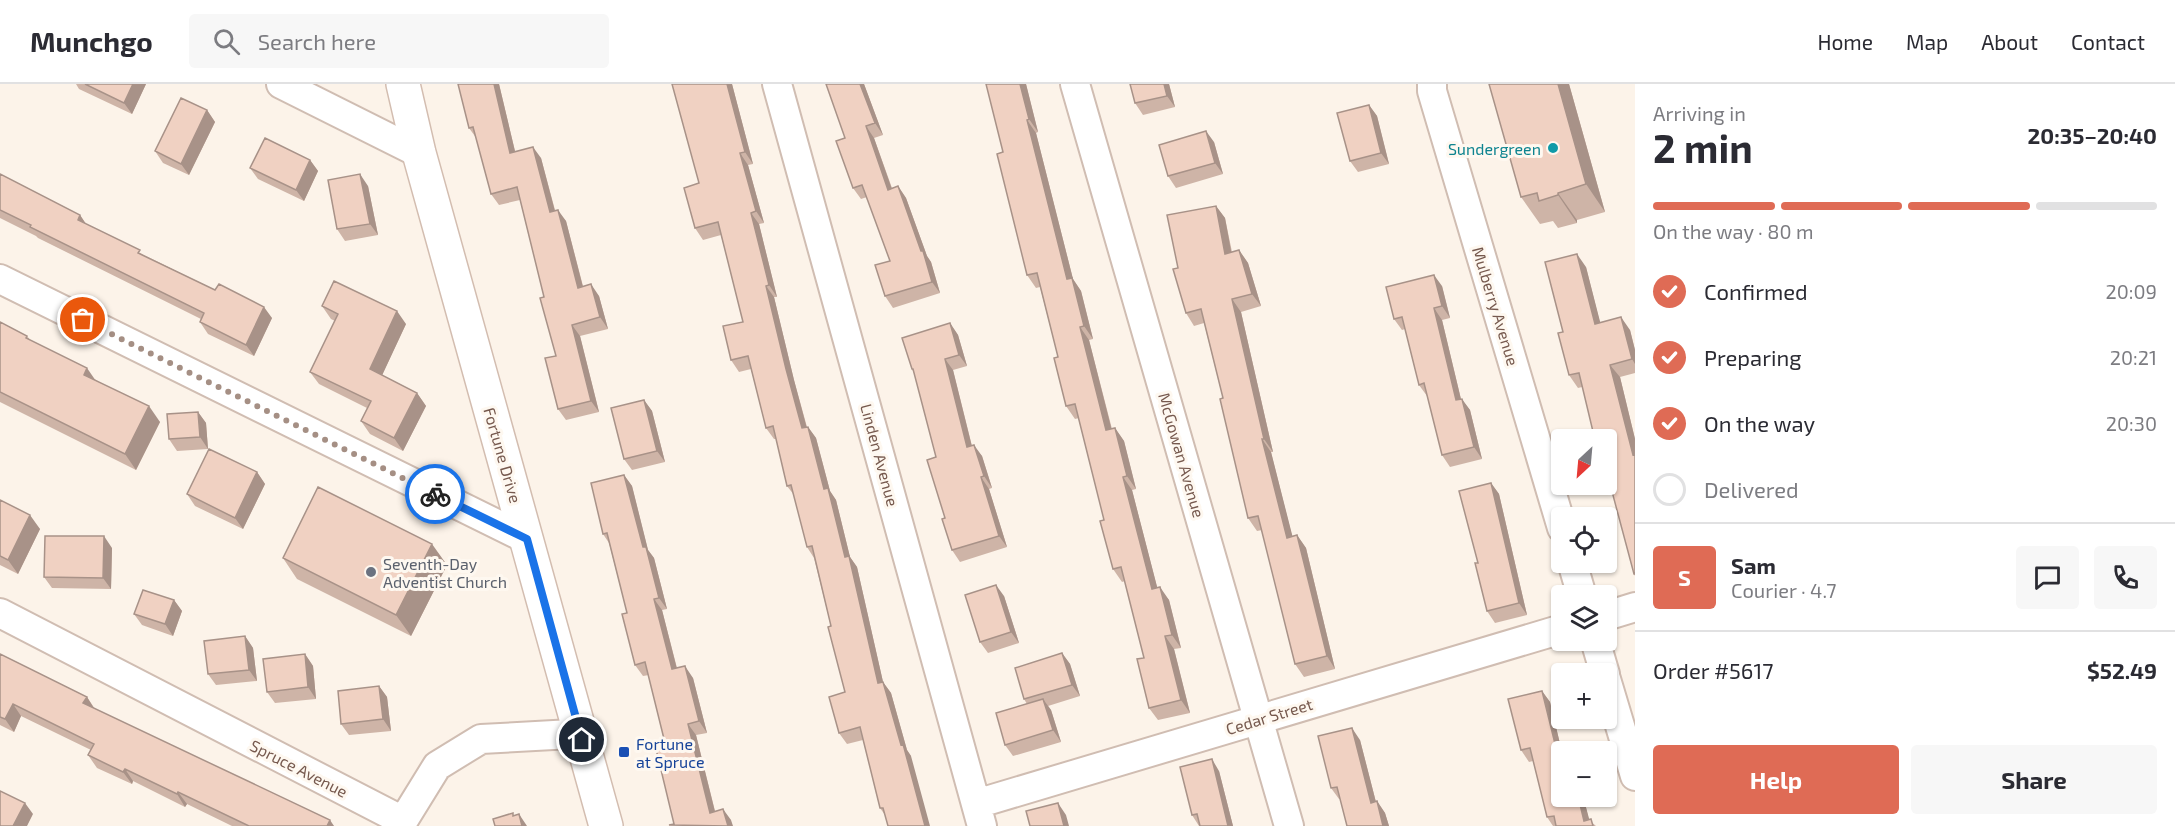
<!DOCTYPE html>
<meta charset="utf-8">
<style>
:root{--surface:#fff;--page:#f7f7f7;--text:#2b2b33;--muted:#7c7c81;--line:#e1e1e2;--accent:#df6b55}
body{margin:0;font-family:"Exo 2",sans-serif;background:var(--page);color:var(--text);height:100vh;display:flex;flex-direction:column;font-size:22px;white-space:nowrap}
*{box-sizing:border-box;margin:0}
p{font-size:20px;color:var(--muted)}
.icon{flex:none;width:33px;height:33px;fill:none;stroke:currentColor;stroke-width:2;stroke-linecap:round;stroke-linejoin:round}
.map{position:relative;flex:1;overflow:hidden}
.side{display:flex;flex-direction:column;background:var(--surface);width:540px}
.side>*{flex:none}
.needle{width:39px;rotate:206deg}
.fabs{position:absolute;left:1551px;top:345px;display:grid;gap:12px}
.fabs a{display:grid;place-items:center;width:66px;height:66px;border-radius:6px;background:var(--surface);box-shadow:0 2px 4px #0004;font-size:30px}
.pin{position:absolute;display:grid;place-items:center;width:51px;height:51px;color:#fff;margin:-26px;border:3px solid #fff;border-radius:50%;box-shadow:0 2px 6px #0007}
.courier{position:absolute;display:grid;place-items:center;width:60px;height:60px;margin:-30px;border:4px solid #1a73e8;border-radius:50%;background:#fff;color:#222;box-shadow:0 2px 8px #0007}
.summary em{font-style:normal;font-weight:700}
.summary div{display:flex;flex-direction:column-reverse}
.summary{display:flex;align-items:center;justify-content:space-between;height:102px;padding:0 18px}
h1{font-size:39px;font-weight:700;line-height:45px}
.bar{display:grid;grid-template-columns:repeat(4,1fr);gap:9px 6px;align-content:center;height:72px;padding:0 18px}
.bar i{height:8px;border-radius:4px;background:var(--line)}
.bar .selected{background:var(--accent)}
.bar p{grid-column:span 4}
.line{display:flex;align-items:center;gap:15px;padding:0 18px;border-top:2px solid var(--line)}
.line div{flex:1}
.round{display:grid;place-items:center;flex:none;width:63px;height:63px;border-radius:6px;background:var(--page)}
ol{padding:0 18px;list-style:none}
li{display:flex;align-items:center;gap:18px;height:66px}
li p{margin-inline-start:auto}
li .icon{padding:6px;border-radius:50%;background:var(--accent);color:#fff;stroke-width:4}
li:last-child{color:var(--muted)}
li i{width:33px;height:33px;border:3px solid var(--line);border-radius:50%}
.action{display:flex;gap:12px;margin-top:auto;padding:12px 18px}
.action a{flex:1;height:69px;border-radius:6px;background:var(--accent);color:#fff;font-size:24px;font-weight:700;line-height:69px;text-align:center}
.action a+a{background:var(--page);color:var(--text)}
header{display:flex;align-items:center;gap:36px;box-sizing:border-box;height:84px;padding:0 30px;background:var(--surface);border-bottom:2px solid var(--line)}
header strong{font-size:28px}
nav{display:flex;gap:33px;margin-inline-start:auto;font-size:21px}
.search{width:420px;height:54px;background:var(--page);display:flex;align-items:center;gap:15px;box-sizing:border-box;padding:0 21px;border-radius:6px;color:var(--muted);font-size:22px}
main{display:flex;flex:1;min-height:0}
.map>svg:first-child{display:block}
</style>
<header>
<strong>Munchgo</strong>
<div class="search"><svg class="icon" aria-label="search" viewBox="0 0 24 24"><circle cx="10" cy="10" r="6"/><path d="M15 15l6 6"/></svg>Search here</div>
<nav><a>Home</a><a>Map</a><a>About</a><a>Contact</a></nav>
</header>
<main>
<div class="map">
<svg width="1635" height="742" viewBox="0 0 1635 742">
<rect width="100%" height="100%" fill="#fcf3e9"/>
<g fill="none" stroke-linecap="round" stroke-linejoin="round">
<defs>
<path id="street" d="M281,0L419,69
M777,0L982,742
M1075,0L1289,742
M1432,0V7L1562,444
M0,195L527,455
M1572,478L1582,512
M0,529L403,737L437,682L481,655L572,650L582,656
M1606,532L1635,523
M1595,556L1605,590
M1606,595L1635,692
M976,720L1562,545"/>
<path id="secondary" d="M403,0L419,69L606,742"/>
</defs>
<use href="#street" stroke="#d0bdb2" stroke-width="32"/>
<use href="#secondary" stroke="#d3bdb0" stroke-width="36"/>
<use href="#street" stroke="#fff" stroke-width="28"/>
<use href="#secondary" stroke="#fff" stroke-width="33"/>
</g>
<path fill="#ceb4a7" d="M76,0H146L132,30L79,5Z
M458,0H499L515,67L541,74L555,126L566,137L583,202L599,212L608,245L580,252L599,328L566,336L558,325L556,272L544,213L520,116L499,121L491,110L477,55L469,44Z
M672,0H732L753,80L748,81L764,139L759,140L777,213H774L794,296L807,343H808L816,354L830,407L836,416L850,473L857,483L883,598L891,609L907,666L911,672L885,731L880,724L863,656L847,660L839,649L845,608L831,542L814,474L807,463L794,411L787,402L776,355H774L766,344L751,285L739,288L731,276L743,238L721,151L703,156L695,144L699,99Z
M864,0L883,51L874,54L892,104L898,102L906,114L927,172L931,178L940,209L893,224L885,212L890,177L867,113L861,115L853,104L845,54Z
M986,0H1026L1038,48L1036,49L1073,195L1081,207L1093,255L1089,256L1112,345L1115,344L1124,357L1136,405L1132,406L1157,503L1169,516L1181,564L1174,565L1190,629L1158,636L1149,624L1144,574L1125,497L1122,498L1113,485L1104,436L1079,334L1075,335L1066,322L1058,273L1040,203L1036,204L1027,191L1003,68Z
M1169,0L1175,23L1143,31L1135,19Z
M1489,0H1569L1605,128L1577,136V139L1558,144L1553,137L1540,140L1521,113Z
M1369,21L1377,32L1389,80L1358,88L1350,77Z
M207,26L215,38L189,91L163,79L155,67Z
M1214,58L1223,90L1176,104L1168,92Z
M310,76L318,87L304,117L258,95L250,84Z
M0,90L80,131L86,140L144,171L272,234L254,272L208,250L200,238L201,235L38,154L36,152L0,134Z
M368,102L378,151L345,157L337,145Z
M1216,122L1225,134L1232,168L1239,166L1248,179L1261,222L1241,228L1273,368H1271L1292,452L1297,451L1306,464L1335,585L1304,593L1295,580L1262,446L1257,447L1248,434L1223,314L1204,239L1194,242L1186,229L1178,184Z
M1586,183L1600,239L1630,246L1635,266V289L1620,293L1635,355V492L1634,490L1606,356L1582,303L1578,304L1569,291L1563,248Z
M1442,202L1450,234L1442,236L1461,315L1470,326L1482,375L1450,383L1442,371L1427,312L1419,301L1405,245L1402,246L1394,235Z
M322,222L406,240L382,291L417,309L426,322L403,367L370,350L361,337L367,324L319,300L310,288L335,237L331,235Z
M0,238L27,252L31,257L96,296L160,338L136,386L0,318Z
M950,239L958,251L967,282L953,286L972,362L982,372L992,404L989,405L1007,463L960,478L952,466L945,434L936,373L914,289L912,285Z
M644,316L652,327L665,378L632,386L624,375Z
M198,328L206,339L208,365L177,367L169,355Z
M257,388L265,400L243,445L195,422L187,410Z
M624,391L632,402L648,466L654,474L667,525L662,526L677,584L693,594L707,649L696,651L715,727L731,736L674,740L666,663L649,591L643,592L635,581L627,529L609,459L603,450Z
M1491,399L1499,410L1527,531L1495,539L1487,527L1478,479Z
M0,416L40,445L18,490L0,481Z
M112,464L111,505L52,504L44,493Z
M283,474L447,481L411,552L297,495Z
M1004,512L1019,559L988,569L980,558Z
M174,516L182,527L173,552L142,541L134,530Z
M245,552L253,564L257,597L216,601L208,590Z
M1062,569L1070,580L1080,612L1048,622L1051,626L1061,658L1013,672L1005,661L1027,620L1024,615Z
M0,570L87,613L95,625L334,742H232L187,720L185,723L133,697L132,700L97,684L88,671L91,666L21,632L14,648L0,641Z
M305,570L313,582L316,615L275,619L267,608Z
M379,602L387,613L391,647L349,651L341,640Z
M1542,607L1550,618L1562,668V712H1583L1589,736L1596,742H1553L1547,733L1533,677L1529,678L1521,666Z
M1360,656L1376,718L1377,717L1385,729L1389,742H1347L1340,715H1339L1331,704Z
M1219,687L1233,742H1199L1192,731Z"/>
<path fill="#a89288" d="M133,0H146L132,30L124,19Z
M494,0H499L518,80L510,69Z
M727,0H732L753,80L745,68Z
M860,0H864L883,51L875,39Z
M1020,0H1026L1038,48L1029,35Z
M1164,0H1169L1175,23L1167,12Z
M1558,0H1569L1605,128L1586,100Z
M1369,21L1377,32L1389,80L1381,69Z
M207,26L215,38L189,91L181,80Z
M1027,36L1036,49L1073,195L1081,207L1093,255L1084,242L1067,195Z
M866,42L874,54L896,117L888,106Z
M1206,47L1214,58L1223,90L1215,79Z
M533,63L541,74L558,139L550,128Z
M740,69L748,81L764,139L756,127Z
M310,76L318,87L304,117L296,106Z
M360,90L368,102L378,151L370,140Z
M898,102L906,114L927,172L931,178L940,209L932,198Z
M1558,109L1577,136V139L1558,111Z
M1216,122L1225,134L1234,183L1225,170Z
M558,126L566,137L586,215L578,204Z
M751,129L759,140L777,213L769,201Z
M80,131L88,143L78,136Z
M1239,166L1248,179L1261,222L1252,210Z
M1577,170L1586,183L1604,253L1595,240Z
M1434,191L1442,202L1450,234L1442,222Z
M591,200L599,212L608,245L600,233Z
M766,202L774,213L794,296L810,356L802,344L786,285Z
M1232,215L1241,228L1273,368L1264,355Z
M264,223L272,234L254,272L246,261Z
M1434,224L1442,236L1464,328L1456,316Z
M397,227L406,240L379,298L370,285Z
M1621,233L1630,246L1635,266V280L1632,275Z
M950,239L958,251L967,282L959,271Z
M572,241L580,252L599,328L591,317Z
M1080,243L1089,256L1115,359L1106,346Z
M945,275L953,286L975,375L967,363Z
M1610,281L1620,293L1635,355V373L1633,371Z
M87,284L98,300L84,291Z
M417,309L426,322L403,367L394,354Z
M1462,315L1470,326L1482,375L1474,363Z
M644,316L652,327L665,378L657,367Z
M149,322L160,338L136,386L125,370Z
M198,328L206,339L208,365L200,353Z
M808,343L816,354L830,407L836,416L850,473L857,483L886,611L878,599L845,473L824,405Z
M1115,344L1124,357L1136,405L1127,392Z
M1262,355L1271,368L1296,466L1287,454Z
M974,361L982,372L992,404L984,392Z
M257,388L265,400L243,445L235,434Z
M624,391L632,402L648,466L654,474L667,525L659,514L643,463Z
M981,393L989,405L1007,463L999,452Z
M1123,393L1132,406L1161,518L1152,505Z
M1491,399L1499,410L1527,531L1519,519Z
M30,431L40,445L18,490L8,476Z
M1297,451L1306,464L1335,585L1327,572Z
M104,452L112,464L111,505L103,494Z
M432,460L447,481L411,552L396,531Z
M996,501L1004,512L1019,559L1011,548Z
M1160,503L1169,516L1181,564L1172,551Z
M654,515L662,526L680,597L672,585Z
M174,516L182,527L173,552L165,540Z
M245,552L253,564L257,597L249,586Z
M1165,552L1174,565L1190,629L1181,616Z
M1062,569L1070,580L1080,612L1072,601Z
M305,570L313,582L316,615L308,603Z
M685,582L693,594L707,649L699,637Z
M883,598L891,609L907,666L911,672L930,742H925L901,661Z
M379,602L387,613L391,647L383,635Z
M1542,607L1550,618L1562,668V679L1559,676Z
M87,613L95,626L83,619Z
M1043,615L1051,626L1061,658L1053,646Z
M13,620L21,632L14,648L5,635Z
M688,640L696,651L718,740L710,729Z
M1352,644L1360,656L1379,730L1371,719Z
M1212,675L1219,687L1233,742H1228Z
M125,685L133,697L132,700L123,688Z
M178,708L187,720L185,723L177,710Z
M1578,712H1583L1591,742L1584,737Z
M1377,717L1385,729L1389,742H1383Z
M25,719L33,730L27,742H13Z
M1058,719L1066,731L1069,742H1064Z
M723,725L731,736L733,742H728Z
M519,730L527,742H522Z
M330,736L334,742H327Z"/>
<path fill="#f0d1c2" stroke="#a89288" stroke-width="1.5" d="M85,0H133L124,19Z
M458,0H494L510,69L533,63L550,128L558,126L578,204L591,200L600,233L572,241L591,317L558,325L545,274L556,272L540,214L544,213L517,103L491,110L473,43L469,44Z
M672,0H727L745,68L740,69L756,127L751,129L769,201L766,202L786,285L802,344L808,343L824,405L828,404L845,473L849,472L878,599L883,598L901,661L903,660L925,742H888L883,724H880L860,643L839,649L829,613L845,608L828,543L831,542L812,462L807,463L791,401L787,402L773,342L766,344L748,272L731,276L723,242L743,238L718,138L695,144L684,104L699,99Z
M826,0H860L875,39L866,42L888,106L898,102L921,167H923L932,198L885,212L875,181L890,177L862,101L853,104L836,57L845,54Z
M986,0H1020L1029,35L1027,36L1067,195L1072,194L1084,242L1080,243L1106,346L1115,344L1127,392L1123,393L1152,505L1160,503L1172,551L1165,552L1181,616L1149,624L1137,575L1144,574L1121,483L1113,485L1100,437L1104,436L1075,320L1066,322L1054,274L1058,273L1037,189L1027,191L997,70L1003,68Z
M1130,0H1164L1167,12L1135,19Z
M1489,0H1558L1586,100L1558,109V111L1539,117L1537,109L1521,113Z
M181,14L207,26L181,80L155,67Z
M1369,21L1381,69L1350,77L1337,29Z
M1206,47L1215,79L1168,92L1159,61Z
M265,54L310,76L296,106L250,84Z
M0,90L80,131L78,136L140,166L138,169L215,206L219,200L264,223L246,261L200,238L204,229L30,143L31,141L0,126Z
M360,90L370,140L337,145L328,96Z
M1216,122L1225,170L1239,166L1252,210L1232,215L1264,355H1262L1287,454L1297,451L1327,572L1295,580L1258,432L1248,434L1220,315L1223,314L1201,225L1186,229L1173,185L1178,184L1167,131Z
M1577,170L1595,240L1621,233L1632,275L1610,281L1633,371L1635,370V490H1634L1606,385V356H1595L1579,289L1569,291L1558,249L1563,248L1545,178Z
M1434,191L1442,222L1434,224L1456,316L1462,315L1474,363L1442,371L1424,299L1419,301L1402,233L1394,235L1386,203Z
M334,197L397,227L370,285L417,309L394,354L361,337L371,317L310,288L338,230L322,222Z
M0,238L27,252L26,254L87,284L84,291L149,322L125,370L0,308Z
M950,239L959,271L945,275L967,363L974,361L984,392L981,393L999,452L952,466L942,435L945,434L927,376L936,373L913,285H912L902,254Z
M644,316L657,367L624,375L611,324Z
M198,328L200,353L169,355L167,330Z
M209,365L257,388L235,434L187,410Z
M624,391L643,463H646L659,514L654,515L672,585L685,582L699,637L688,640L710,729L723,725L728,742L669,741L674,740L656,665L666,663L645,578L635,581L622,530L627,529L607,449L603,450L591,399Z
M1491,399L1519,519L1487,527L1475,479H1478L1459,407Z
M318,403L432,460L396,531L283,474Z
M0,416L30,431L8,476L0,472Z
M45,452H104L103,494L44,493Z
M996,501L1011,548L980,558L965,511Z
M143,506L174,516L165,540L134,530Z
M245,552L249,586L208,590L204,557Z
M1062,569L1072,601L1024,615L1015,584Z
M0,570L87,613L83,619L330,736L327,742H249L178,708L177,710L125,685L123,688L88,671L94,660L13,620L5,635L0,633Z
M305,570L308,603L267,608L263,575Z
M379,602L383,635L341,640L338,607Z
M1542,607L1559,676L1562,675V712H1578L1584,737L1591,735L1593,742H1556L1554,732L1547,733L1530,664L1521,666L1508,615Z
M1043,615L1053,646L1005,661L996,629Z
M1352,644L1371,719L1377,717L1383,742H1347L1337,703L1331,704L1318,652Z
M1212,675L1228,742H1200L1197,730L1192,731L1180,683Z
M0,707L25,719L13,742H0Z
M1058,719L1064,742H1030L1026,727Z
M513,729V732L519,730L522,742H495L493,735Z"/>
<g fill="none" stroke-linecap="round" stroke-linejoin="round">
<path stroke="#a58f84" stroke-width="6" stroke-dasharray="0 10.8" d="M83,236L435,410"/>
<path stroke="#1a73e8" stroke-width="8" d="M435,410L527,455L582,656"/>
</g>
<circle fill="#0f9aa8" stroke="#fef8f0" stroke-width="2" cx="1553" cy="64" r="6"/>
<circle fill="#6b7280" stroke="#fef8f0" stroke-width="2" cx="371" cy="488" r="6"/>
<rect fill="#1a4fb4" stroke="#fef8f0" stroke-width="2" x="618" y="662" width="12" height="12" rx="3"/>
<g text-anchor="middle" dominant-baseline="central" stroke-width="6" stroke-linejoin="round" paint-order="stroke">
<g font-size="16" fill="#0d838f" stroke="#fef8f0" text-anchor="end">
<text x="1541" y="64">Sundergreen</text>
</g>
<g font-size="16" fill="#76594e" stroke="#fef8f0">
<text transform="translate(1496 222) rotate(73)">Mulberry Avenue</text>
<text transform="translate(503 371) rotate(74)">Fortune Drive</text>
<text transform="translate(880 371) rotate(75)">Linden Avenue</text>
<text transform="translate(1182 371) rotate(74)">McGowan Avenue</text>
<text transform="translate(1269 632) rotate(-17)">Cedar Street</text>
<text transform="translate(299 684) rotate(27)">Spruce Avenue</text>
</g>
<g font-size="16" fill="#5b616d" stroke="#fef8f0" text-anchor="start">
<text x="383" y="479">Seventh-Day<tspan x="383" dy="18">Adventist Church</tspan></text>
</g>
<g font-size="16" fill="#164399" stroke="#fef8f0" text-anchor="start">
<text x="636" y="659">Fortune<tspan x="636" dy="18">at Spruce</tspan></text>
</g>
</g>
</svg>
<div class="fabs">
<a><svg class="needle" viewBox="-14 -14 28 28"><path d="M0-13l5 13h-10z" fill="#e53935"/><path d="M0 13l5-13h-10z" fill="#7c7c81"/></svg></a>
<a><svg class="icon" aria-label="locate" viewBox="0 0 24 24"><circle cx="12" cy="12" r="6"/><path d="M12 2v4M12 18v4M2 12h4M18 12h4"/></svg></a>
<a><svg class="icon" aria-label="layers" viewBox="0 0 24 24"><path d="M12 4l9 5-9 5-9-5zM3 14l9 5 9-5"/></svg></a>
<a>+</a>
<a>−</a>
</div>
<div class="pin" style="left:83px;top:236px;background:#ea580c"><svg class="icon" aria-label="bag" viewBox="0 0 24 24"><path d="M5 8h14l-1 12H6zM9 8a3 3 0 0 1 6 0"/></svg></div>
<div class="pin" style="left:582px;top:656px;background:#1f2937"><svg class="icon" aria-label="home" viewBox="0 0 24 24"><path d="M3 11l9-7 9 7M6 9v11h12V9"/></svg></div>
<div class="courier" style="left:435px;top:410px"><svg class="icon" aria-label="bike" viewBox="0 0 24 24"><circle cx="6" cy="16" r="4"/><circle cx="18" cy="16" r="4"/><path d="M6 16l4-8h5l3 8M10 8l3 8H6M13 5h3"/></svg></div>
</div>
<section class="side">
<div class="summary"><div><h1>2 min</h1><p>Arriving in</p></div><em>20:35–20:40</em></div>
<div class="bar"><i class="selected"></i><i class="selected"></i><i class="selected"></i><i></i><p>On the way · 80 m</p></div>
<ol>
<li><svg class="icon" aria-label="check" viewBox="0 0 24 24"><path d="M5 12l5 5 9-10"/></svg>Confirmed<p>20:09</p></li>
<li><svg class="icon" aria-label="check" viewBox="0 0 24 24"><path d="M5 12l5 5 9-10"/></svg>Preparing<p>20:21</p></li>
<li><svg class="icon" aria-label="check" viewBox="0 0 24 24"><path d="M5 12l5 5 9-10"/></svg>On the way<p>20:30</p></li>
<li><i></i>Delivered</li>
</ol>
<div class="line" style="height:108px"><b class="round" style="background:var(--accent);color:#fff">S</b><div><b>Sam</b><p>Courier · 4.7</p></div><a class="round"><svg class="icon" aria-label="chat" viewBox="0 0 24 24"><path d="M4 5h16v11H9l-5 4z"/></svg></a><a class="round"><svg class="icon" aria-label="phone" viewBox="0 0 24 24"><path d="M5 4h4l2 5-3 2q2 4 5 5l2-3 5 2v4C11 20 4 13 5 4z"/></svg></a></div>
<div class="line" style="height:78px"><div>Order #5617</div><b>$52.49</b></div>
<div class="action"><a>Help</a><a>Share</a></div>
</section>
</main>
